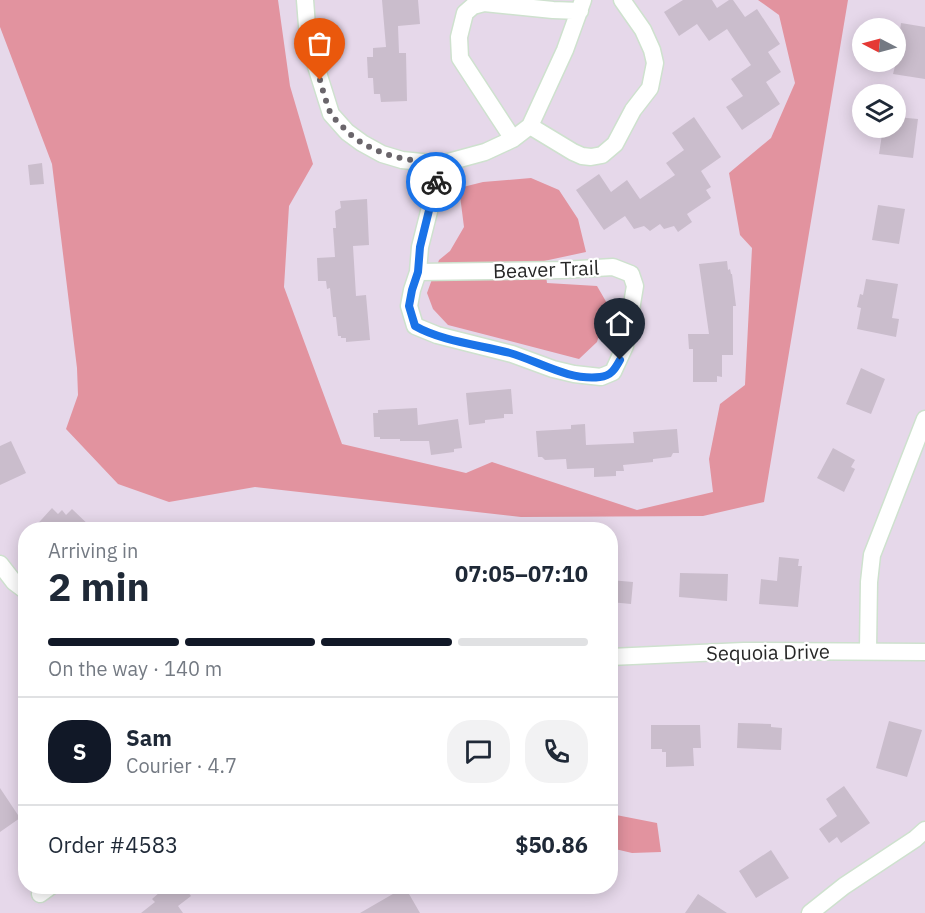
<!DOCTYPE html>
<meta charset="utf-8">
<style>
:root{--surface:#fff;--page:#f2f2f3;--text:#1f2937;--muted:#747a83;--line:#e0e1e3;--accent:#111827}
body{margin:0;font-family:"IBM Plex Sans",sans-serif;background:var(--page);color:var(--text);height:100vh;display:flex;flex-direction:column;font-size:22px;white-space:nowrap}
*{box-sizing:border-box;margin:0}
p{font-size:20px;color:var(--muted)}
.icon{flex:none;width:33px;height:33px;fill:none;stroke:currentColor;stroke-width:2;stroke-linecap:round;stroke-linejoin:round}
.map{position:relative;flex:1;overflow:hidden}
.details{position:absolute;left:18px;top:522px;width:600px;height:372px;display:flex;flex-direction:column;background:var(--surface);border-radius:24px;box-shadow:0 3px 15px #0003}
.details>*{flex:none}
.needle{width:39px;rotate:276deg}
.buttons{position:absolute;left:852px;top:18px;display:grid;gap:12px}
.buttons a{display:grid;place-items:center;width:54px;height:54px;border-radius:50%;background:var(--surface);box-shadow:0 3px 15px #0003;font-size:30px}
.pin{position:absolute;display:grid;place-items:center;width:51px;height:51px;color:#fff;margin:-62px -26px;border-radius:50% 50% 50% 0;rotate:-45deg;box-shadow:0 0 6px #0007}
.pin .icon{rotate:45deg}
.courier{position:absolute;display:grid;place-items:center;width:60px;height:60px;margin:-30px;border:4px solid #1a73e8;border-radius:50%;background:#fff;color:#222;box-shadow:0 2px 8px #0007}
.summary em{font-style:normal;font-weight:700}
.summary div{display:flex;flex-direction:column-reverse}
.summary{display:flex;align-items:center;justify-content:space-between;height:102px;padding:0 30px}
h1{font-size:39px;font-weight:700;line-height:45px}
.bar{display:grid;grid-template-columns:repeat(4,1fr);gap:9px 6px;align-content:center;height:72px;padding:0 30px}
.bar i{height:8px;border-radius:4px;background:var(--line)}
.bar .active{background:var(--accent)}
.bar p{grid-column:span 4}
.line{display:flex;align-items:center;gap:15px;padding:0 30px;border-top:2px solid var(--line)}
.line div{flex:1}
.round{display:grid;place-items:center;flex:none;width:63px;height:63px;border-radius:24px;background:var(--page)}
.map>svg:first-child{display:block}
</style>
<div class="map">
<svg width="925" height="913" viewBox="0 0 925 913">
<rect width="100%" height="100%" fill="#e6d8ea"/>
<path fill="#e2939f" d="M0,0H278L290,86L313,164L289,206L284,287L342,444L466,473L492,462L637,510L713,492L709,459L720,404L745,385L752,248L740,235L729,173L771,138L795,83L779,15L758,0H848L764,502L703,516L521,517L255,487L169,502L118,484L66,429L78,395L77,368L52,164L0,27Z
M531,178L559,190L578,219L586,252L544,261L547,283L597,286L608,305L597,342L579,359L448,325L433,309L427,293L439,260L450,251L464,227L459,188L483,182Z
M611,814L657,823L661,852L632,853L611,848Z"/>
<path fill="#cabdcc" d="M382,0H418L420,24L398,26L399,53H406L407,101L381,102L380,94H374L373,78H368L367,57H373V48L386,47Z
M683,0H712L717,8L729,0H733L745,17L757,9L780,44L768,52L781,72L766,82L780,104L742,130L726,107L743,96L731,79L751,65L727,29L709,41L697,24L679,36L664,12Z
M901,23L925,27V79L893,74L896,62V46H898Z
M694,117L721,157L701,171L711,187L706,190L711,198L687,214L692,222L678,232L674,226L664,229L660,224L650,231L644,226L634,229L625,216L604,230L576,190L599,174L611,192L627,180L640,199L675,175L666,163L684,150L672,133Z
M896,117L918,119L913,158L879,154L883,128H896Z
M42,163L44,184L30,185L28,165Z
M367,199L369,245L353,246L356,296L366,295L370,340L346,342V338H341V336H338L336,317H333L330,288L327,289L326,281H318L317,258L335,257L333,228H336L335,211L341,208L340,201Z
M878,205L905,209L899,244L872,240Z
M727,261L728,270L730,269L731,274H732L736,306H733V355H722V377L717,376V382H693V349H689L688,334H709L699,264Z
M866,279L898,284L892,318L899,319L896,337L857,329L861,308L857,307L860,294L863,295Z
M861,368L885,379L871,414L846,404Z
M511,389L513,414H504V418L485,420V423L469,425L466,393Z
M417,408L418,425L458,419L462,448L454,449V452L431,455L429,441H400V439H380V437H374L373,413H378V410Z
M585,424L586,445L634,443L633,432L677,429L679,453H673L671,457L653,459V462L623,465L624,471H616V476L594,477V468L567,469L566,459L545,460L542,457H538L536,431L571,429V425Z
M11,441L26,473L0,485V446Z
M833,448L855,460L851,467L855,469L844,492L817,478Z
M52,508L58,514L62,510L66,515L72,509L94,530H32Z
M779,557L799,559L798,566H802L798,607L759,604L761,579L777,581Z
M680,573L728,574L727,601L679,597Z
M610,580L633,582L631,604L610,602Z
M889,721L922,730L907,777L876,768Z
M738,723L771,724V727L782,728L781,750L737,748Z
M651,725H700L701,748H693L694,766L666,767V752H662V749H651Z
M844,786L870,823L841,843L837,837L829,843L819,829L837,816L826,799Z
M0,788L20,818L0,832Z
M771,850L789,878L756,898L739,871Z
M167,886H183L191,896L178,906L183,913H141L155,902L152,899Z
M405,887L420,913H360Z
M698,894L727,913H685Z"/>
<g fill="none" stroke-linecap="round" stroke-linejoin="round">
<defs>
<path id="minor" d="M305,0L307,26L315,63L331,114L347,132L362,143L382,154L402,160L441,164L485,152L513,139L530,126L565,50L583,0
M530,126L573,152L582,156L591,157L602,155L615,144L633,110L650,88L655,63L652,50L643,30L622,0
M513,139L460,58L459,37L465,13L473,6L484,3L553,10L580,11
M418,272L562,270L613,267L631,274L635,286L625,346L613,372L601,377L574,374L553,369L512,354L437,335L415,326L409,306L412,290L418,272L420,247L441,164
M0,564L14,582L26,591
M868,650L869,582L872,555L925,419
M610,657L744,651L925,652
M40,894L51,886
M810,913L844,886L915,839L925,830"/>
</defs>
<use href="#minor" stroke="#cee1ce" stroke-width="19"/>
<use href="#minor" stroke="#fff" stroke-width="16"/>
</g>
<g fill="none" stroke-linecap="round" stroke-linejoin="round">
<path stroke="#6a656b" stroke-width="6" stroke-dasharray="0 10.8" d="M320,80C323,91 326,102 330,112C332,117 338,122 342,126C368,155 404,160 441,164L436,182"/>
<path stroke="#1a73e8" stroke-width="8" d="M436,182L420,247L418,272L412,290L409,306L415,326C441,341 480,345 510,353C538,361 569,381 600,377C611,376 615,369 620,360"/>
</g>
<g text-anchor="middle" dominant-baseline="central" stroke-width="4.5" stroke-linejoin="round" paint-order="stroke">
<g font-size="20" fill="#272727" stroke="#fff">
<text transform="translate(546 269) rotate(-2)">Beaver Trail</text>
<text transform="translate(768 652) rotate(-1)">Sequoia Drive</text>
</g>
</g>
</svg>
<div class="buttons">
<a><svg class="needle" viewBox="-14 -14 28 28"><path d="M0-13l5 13h-10z" fill="#e53935"/><path d="M0 13l5-13h-10z" fill="#747a83"/></svg></a>
<a><svg class="icon" aria-label="layers" viewBox="0 0 24 24"><path d="M12 4l9 5-9 5-9-5zM3 14l9 5 9-5"/></svg></a>
</div>
<div class="pin" style="left:320px;top:80px;background:#ea580c"><svg class="icon" aria-label="bag" viewBox="0 0 24 24"><path d="M5 8h14l-1 12H6zM9 8a3 3 0 0 1 6 0"/></svg></div>
<div class="pin" style="left:620px;top:360px;background:#1f2937"><svg class="icon" aria-label="home" viewBox="0 0 24 24"><path d="M3 11l9-7 9 7M6 9v11h12V9"/></svg></div>
<div class="courier" style="left:436px;top:182px"><svg class="icon" aria-label="bike" viewBox="0 0 24 24"><circle cx="6" cy="16" r="4"/><circle cx="18" cy="16" r="4"/><path d="M6 16l4-8h5l3 8M10 8l3 8H6M13 5h3"/></svg></div>
<section class="details">
<div class="summary"><div><h1>2 min</h1><p>Arriving in</p></div><em>07:05–07:10</em></div>
<div class="bar"><i class="active"></i><i class="active"></i><i class="active"></i><i></i><p>On the way · 140 m</p></div>
<div class="line" style="height:108px"><b class="round" style="background:var(--accent);color:#fff">S</b><div><b>Sam</b><p>Courier · 4.7</p></div><a class="round"><svg class="icon" aria-label="chat" viewBox="0 0 24 24"><path d="M4 5h16v11H9l-5 4z"/></svg></a><a class="round"><svg class="icon" aria-label="phone" viewBox="0 0 24 24"><path d="M5 4h4l2 5-3 2q2 4 5 5l2-3 5 2v4C11 20 4 13 5 4z"/></svg></a></div>
<div class="line" style="height:78px"><div>Order #4583</div><b>$50.86</b></div>
</section>
</div>
